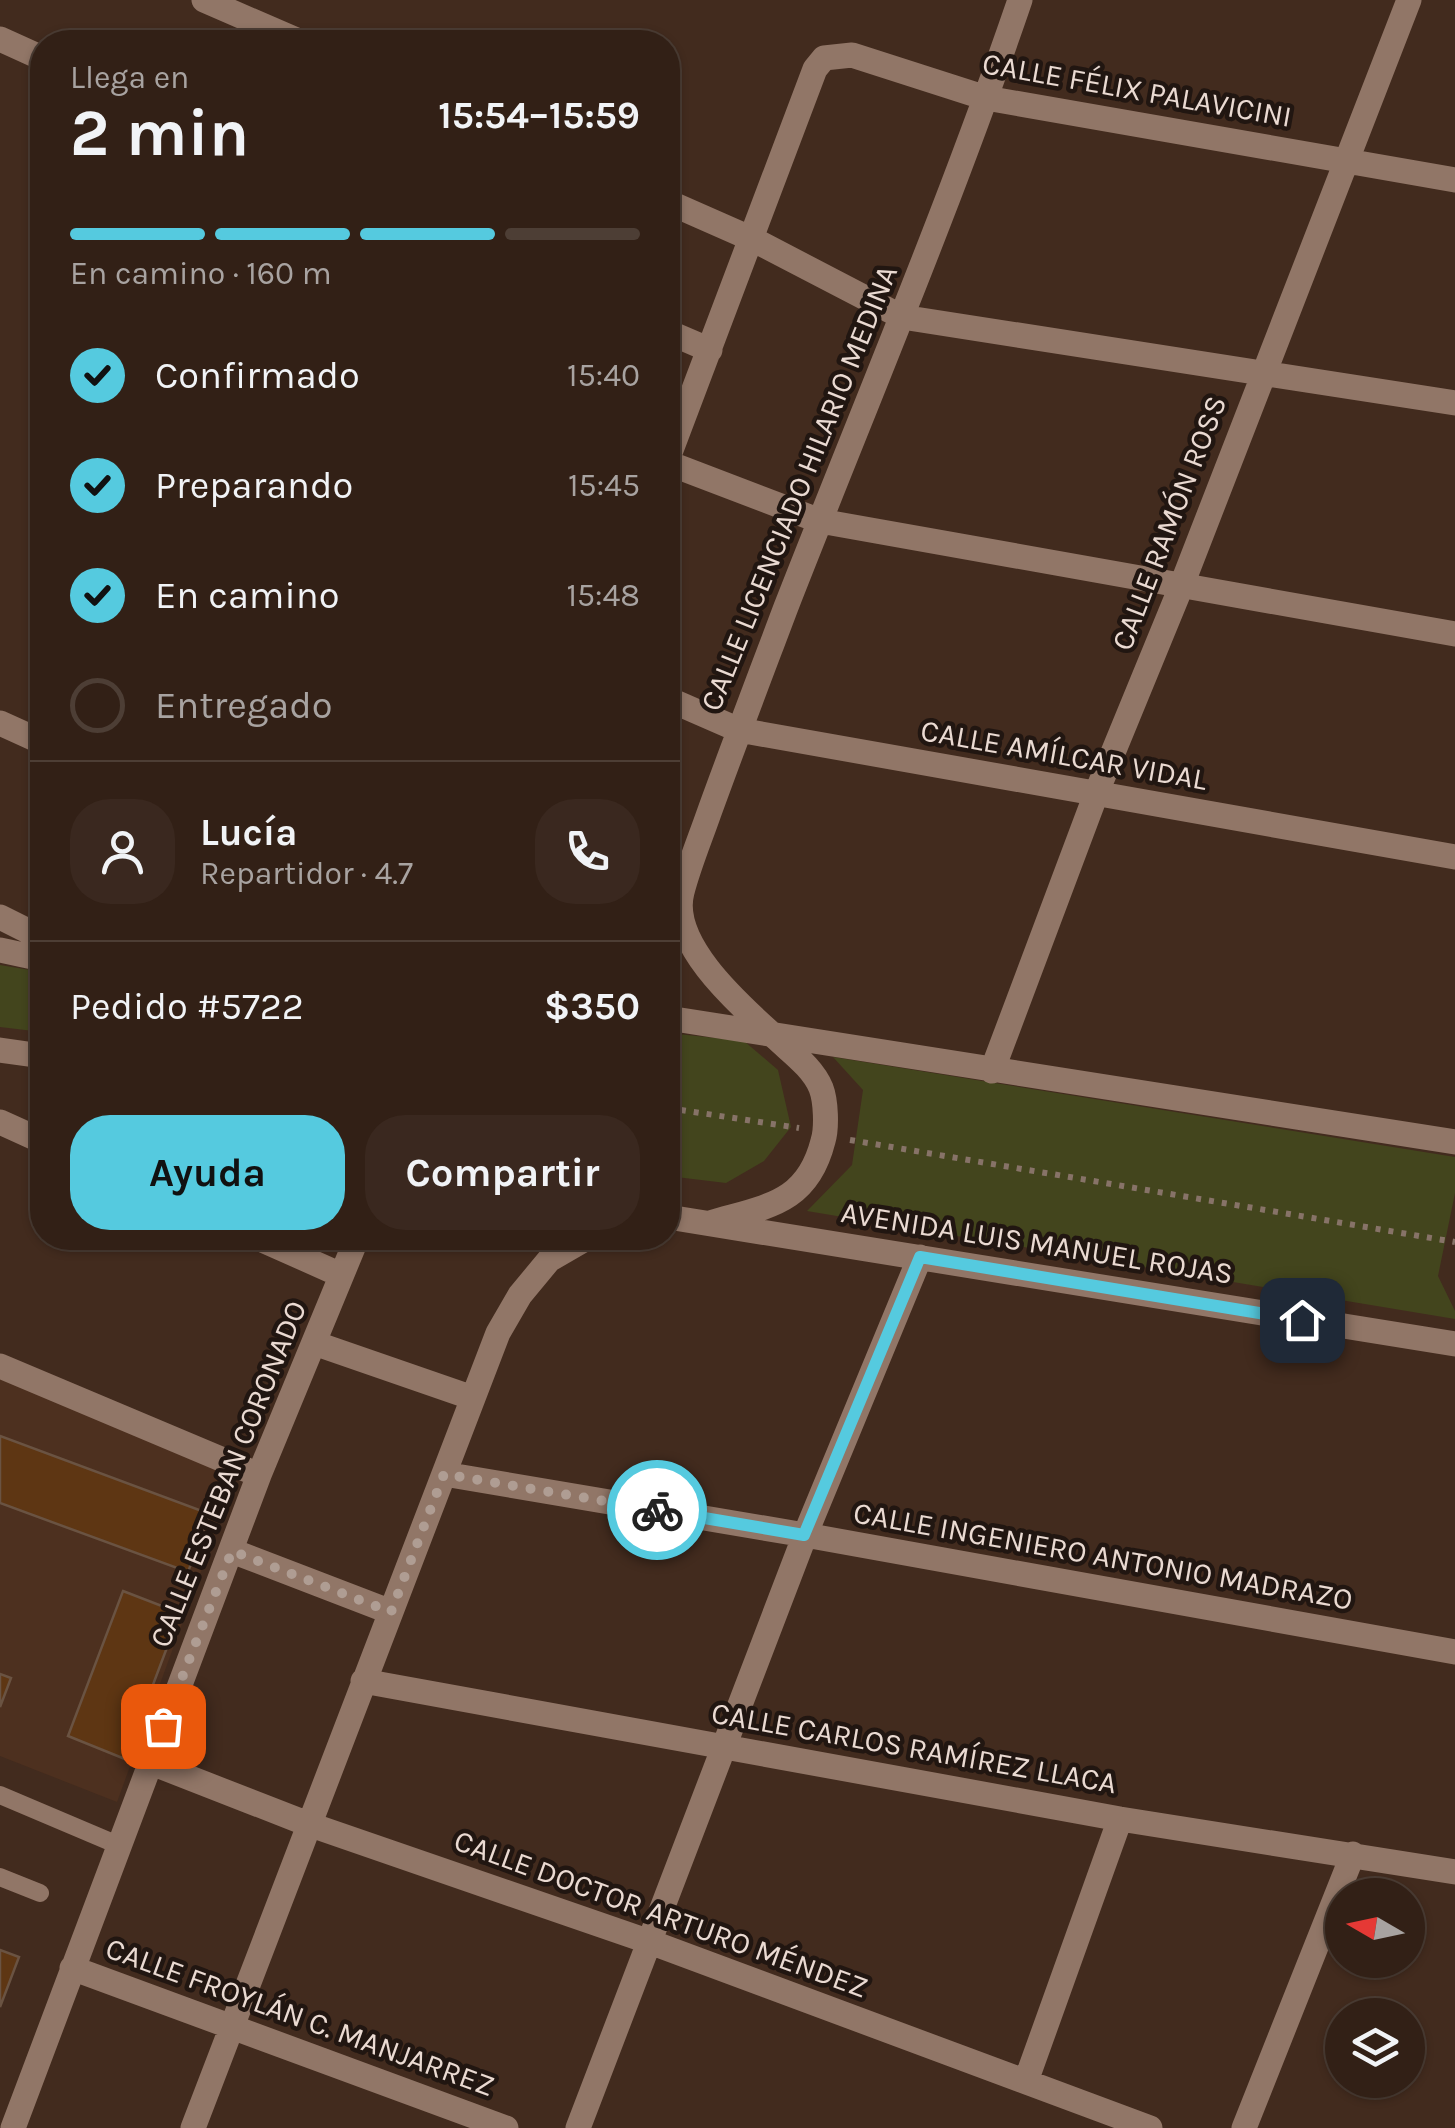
<!DOCTYPE html>
<html lang="es">
<meta charset="utf-8">
<style>
:root{--surface:#322016;--page:#3a281f;--text:#f1f3f6;--muted:#a8a3a1;--line:#4d3e35;--accent:#55cadf}
body{margin:0;font-family:Karla,sans-serif;background:var(--page);color:var(--text);height:100vh;display:flex;flex-direction:column;font-size:38px;white-space:nowrap}
*{box-sizing:border-box;margin:0}
p{font-size:32px;color:var(--muted)}
.icon{flex:none;width:55px;height:55px;fill:none;stroke:currentColor;stroke-width:2;stroke-linecap:round;stroke-linejoin:round}
.map{position:relative;flex:1;overflow:hidden}
.details{position:absolute;left:30px;top:30px;width:650px;height:1220px;display:flex;flex-direction:column;background:var(--surface);border-radius:40px;box-shadow:0 2px 8px #0004,0 0 0 2px var(--line)}
.details>*{flex:none}
.needle{width:65px;rotate:279deg}
.fabs{position:absolute;left:1325px;top:1878px;display:grid;gap:20px}
.fabs a{display:grid;place-items:center;width:100px;height:100px;border-radius:50%;background:var(--surface);box-shadow:0 2px 8px #0004,0 0 0 2px var(--line);font-size:50px}
.pin{position:absolute;display:grid;place-items:center;width:85px;height:85px;color:#fff;margin:-42px;border-radius:20px;box-shadow:0 5px 15px #0006}
.courier{position:absolute;display:grid;place-items:center;width:100px;height:100px;margin:-50px;border:8px solid #55cadf;border-radius:50%;background:#fff;color:#222;box-shadow:0 2px 12px #0007}
.head em{font-style:normal;font-weight:700}
.head div{display:flex;flex-direction:column-reverse}
.head{display:flex;align-items:center;justify-content:space-between;height:170px;padding:0 40px}
h1{font-size:65px;font-weight:700;line-height:75px}
.bar{display:grid;grid-template-columns:repeat(4,1fr);gap:15px 10px;align-content:center;height:120px;padding:0 40px}
.bar i{height:12px;border-radius:8px;background:var(--line)}
.bar .active{background:var(--accent)}
.bar p{grid-column:span 4}
.line{display:flex;align-items:center;gap:25px;padding:0 40px;border-top:2px solid var(--line)}
.line div{flex:1}
.round{display:grid;place-items:center;flex:none;width:105px;height:105px;border-radius:40px;background:var(--page)}
ol{padding:0 40px;list-style:none}
li{display:flex;align-items:center;gap:30px;height:110px}
li p{margin-inline-start:auto}
li .icon{padding:10px;border-radius:50%;background:var(--accent);color:#111;stroke-width:4}
li:last-child{color:var(--muted)}
li i{width:55px;height:55px;border:5px solid var(--line);border-radius:50%}
.primary-button{display:flex;gap:20px;margin-top:auto;padding:20px 40px}
.primary-button a{flex:1;height:115px;border-radius:40px;background:var(--accent);color:#111;font-size:40px;font-weight:700;line-height:115px;text-align:center}
.primary-button a+a{background:var(--page);color:var(--text)}
.map>svg:first-child{display:block}
</style>
<div class="map">
<svg width="1455" height="2128" viewBox="0 0 1455 2128">
<rect width="100%" height="100%" fill="#422b1e"/>
<path fill="#4d301f" d="M0,1373L238,1470L117,1802L0,1756Z"/>
<path fill="#43451d" d="M0,965L42,972V1032L0,1027Z
M668,1033L744,1041L778,1070L791,1127L764,1161L726,1183L668,1176Z
M833,1057L1455,1157V1193L1438,1276L1455,1311V1319L807,1211L852,1165L863,1090Z"/>
<path fill="#5e3613" stroke="#6a5342" stroke-width="2.5" d="M0,1436L210,1514L188,1572L0,1503Z
M123,1591L180,1613L125,1759L68,1736Z
M0,1674L11,1678L0,1707Z
M0,1950L19,1957L0,2007Z"/>
<g fill="none" stroke-linecap="round" stroke-linejoin="round">
<path stroke="#877368" stroke-width="6" stroke-dasharray="5 8" stroke-linecap="butt" d="M668,1108L799,1128
M850,1140L1455,1242"/>
<path stroke="#917667" stroke-width="18" d="M0,1795L118,1845
M0,1877L40,1893"/>
<path stroke="#917667" stroke-width="25" d="M204,0L301,42
M0,39L42,58
M668,202L752,239L902,317L1455,403
M668,332L710,350
M668,458L815,69L824,58L852,55L986,98L1455,180
M668,463L820,521L1455,634
M668,699L739,730L1455,857
M0,723L42,742
M0,917L42,938
M0,950L42,959
M668,1018L1455,1142
M0,1050L42,1056
M992,1071L1096,794L1181,587L1409,0
M0,1122L42,1141
M668,1217L1455,1344
M710,1223C767,1206 807,1204 823,1141C827,1128 826,1101 821,1088C813,1068 792,1053 776,1038C742,1007 668,944 682,892C689,865 700,839 709,813C734,744 760,676 786,607C865,405 950,205 1020,0
M258,1238L341,1275
M314,1343L473,1398
M0,1366L259,1475
M444,1474L805,1535L1455,1652
M232,1551L391,1612
M363,1681L1120,1819L1455,1872
M149,1762L308,1824L650,1942L1150,2128
M72,1968L506,2128
M1026,2081L1120,1819
M13,2128L259,1475L357,1238
M193,2128L498,1333L520,1295L549,1260L587,1238
M578,2128L805,1535L920,1257
M1244,2128L1353,1854"/>
</g>
<g fill="none" stroke-linecap="round" stroke-linejoin="round">
<path stroke="#af9d93" stroke-width="10" stroke-dasharray="0 18" d="M163,1726L232,1551L391,1612L444,1474L657,1510"/>
<path stroke="#55cadf" stroke-width="12" d="M657,1510L804,1535L920,1257L1302,1320"/>
</g>
<g text-anchor="middle" dominant-baseline="central" stroke-width="9" stroke-linejoin="round" paint-order="stroke">
<g font-size="30" fill="#eadad2" stroke="#211611">
<text transform="translate(1137 90) rotate(10)">CALLE FÉLIX PALAVICINI</text>
<text transform="translate(799 488) rotate(-68)">CALLE LICENCIADO HILARIO MEDINA</text>
<text transform="translate(1169 523) rotate(-69)">CALLE RAMÓN ROSS</text>
<text transform="translate(1064 755) rotate(10)">CALLE AMÍLCAR VIDAL</text>
<text transform="translate(1037 1243) rotate(9)">AVENIDA LUIS MANUEL ROJAS</text>
<text transform="translate(228 1474) rotate(-68)">CALLE ESTEBAN CORONADO</text>
<text transform="translate(1103 1556) rotate(10)">CALLE INGENIERO ANTONIO MADRAZO</text>
<text transform="translate(914 1748) rotate(10)">CALLE CARLOS RAMÍREZ LLACA</text>
<text transform="translate(661 1914) rotate(20)">CALLE DOCTOR ARTURO MÉNDEZ</text>
<text transform="translate(300 2017) rotate(20)">CALLE FROYLÁN C. MANJARREZ</text>
</g>
</g>
</svg>
<div class="fabs">
<a><svg class="needle" viewBox="-14 -14 28 28"><path d="M0-13l5 13h-10z" fill="#e53935"/><path d="M0 13l5-13h-10z" fill="#a8a3a1"/></svg></a>
<a><svg class="icon" aria-label="layers" viewBox="0 0 24 24"><path d="M12 4l9 5-9 5-9-5zM3 14l9 5 9-5"/></svg></a>
</div>
<div class="pin" style="left:163px;top:1726px;background:#ea580c"><svg class="icon" aria-label="bag" viewBox="0 0 24 24"><path d="M5 8h14l-1 12H6zM9 8a3 3 0 0 1 6 0"/></svg></div>
<div class="pin" style="left:1302px;top:1320px;background:#1f2937"><svg class="icon" aria-label="home" viewBox="0 0 24 24"><path d="M3 11l9-7 9 7M6 9v11h12V9"/></svg></div>
<div class="courier" style="left:657px;top:1510px"><svg class="icon" aria-label="bike" viewBox="0 0 24 24"><circle cx="6" cy="16" r="4"/><circle cx="18" cy="16" r="4"/><path d="M6 16l4-8h5l3 8M10 8l3 8H6M13 5h3"/></svg></div>
<section class="details">
<div class="head"><div><h1>2 min</h1><p>Llega en</p></div><em>15:54–15:59</em></div>
<div class="bar"><i class="active"></i><i class="active"></i><i class="active"></i><i></i><p>En camino · 160 m</p></div>
<ol>
<li><svg class="icon" aria-label="check" viewBox="0 0 24 24"><path d="M5 12l5 5 9-10"/></svg>Confirmado<p>15:40</p></li>
<li><svg class="icon" aria-label="check" viewBox="0 0 24 24"><path d="M5 12l5 5 9-10"/></svg>Preparando<p>15:45</p></li>
<li><svg class="icon" aria-label="check" viewBox="0 0 24 24"><path d="M5 12l5 5 9-10"/></svg>En camino<p>15:48</p></li>
<li><i></i>Entregado</li>
</ol>
<div class="line" style="height:180px"><a class="round"><svg class="icon" aria-label="person" viewBox="0 0 24 24"><circle cx="12" cy="8" r="4"/><path d="M4 21q1-7 8-7t8 7"/></svg></a><div><b>Lucía</b><p>Repartidor · 4.7</p></div><a class="round"><svg class="icon" aria-label="phone" viewBox="0 0 24 24"><path d="M5 4h4l2 5-3 2q2 4 5 5l2-3 5 2v4C11 20 4 13 5 4z"/></svg></a></div>
<div class="line" style="height:130px"><div>Pedido #5722</div><b>$350</b></div>
<div class="primary-button"><a>Ayuda</a><a>Compartir</a></div>
</section>
</div>
